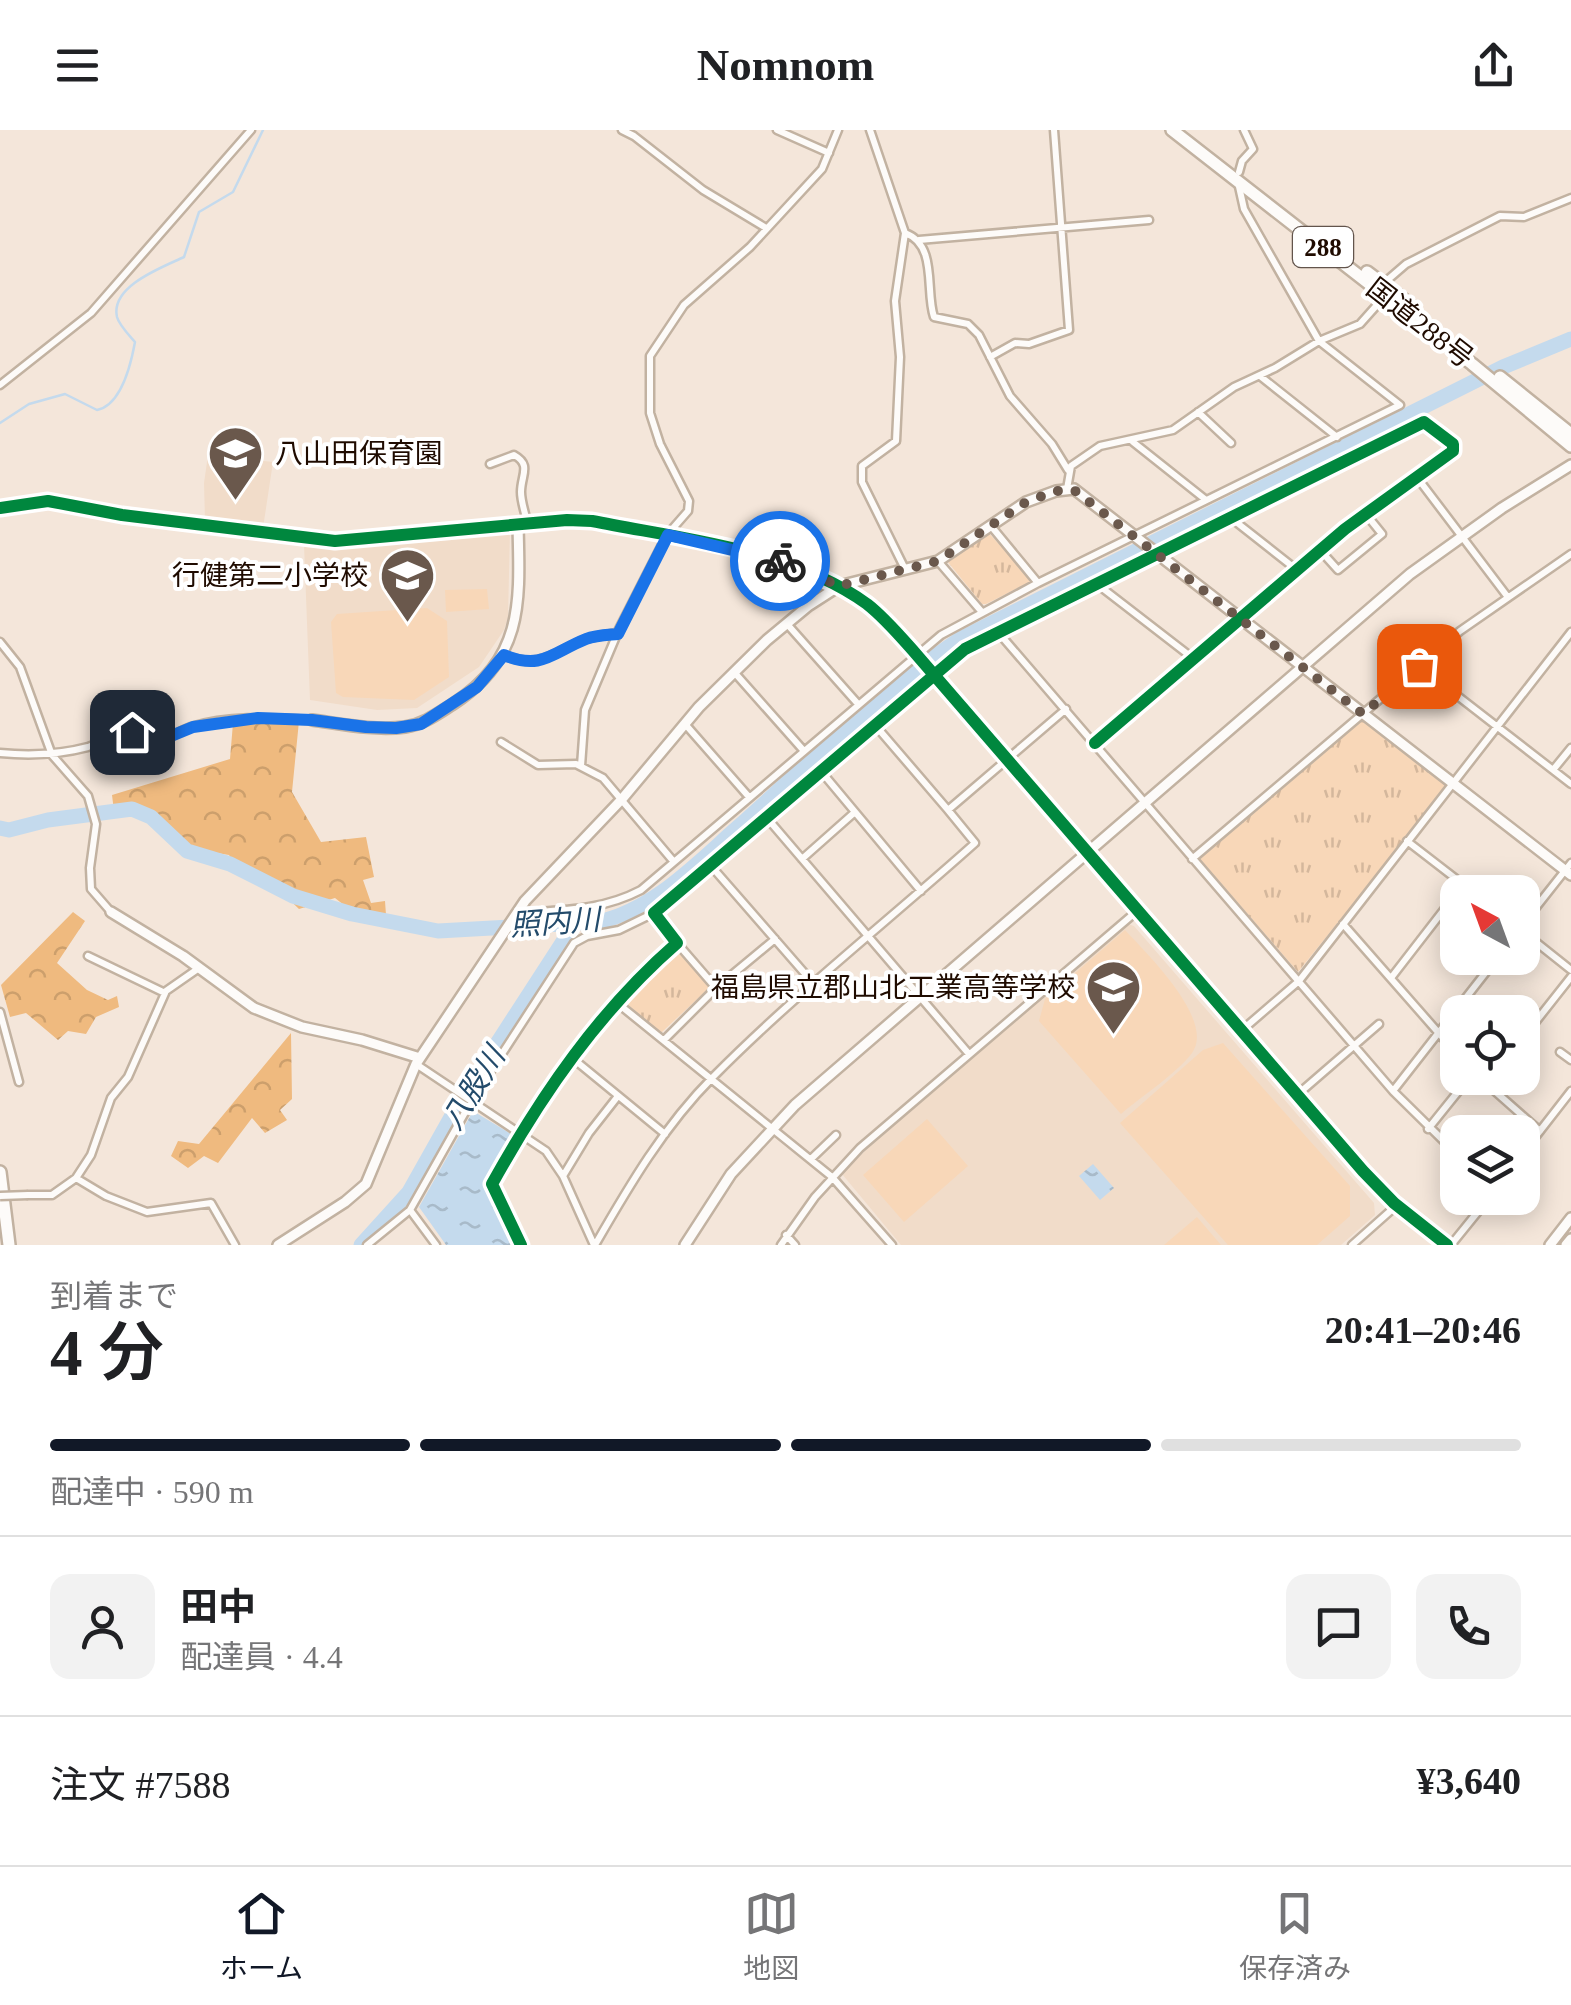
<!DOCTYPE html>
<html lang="ja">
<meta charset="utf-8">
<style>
:root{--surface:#fff;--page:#f2f2f2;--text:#202124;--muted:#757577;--line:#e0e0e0;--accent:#111827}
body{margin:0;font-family:"Times New Roman","Noto Sans JP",serif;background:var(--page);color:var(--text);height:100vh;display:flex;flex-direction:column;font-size:38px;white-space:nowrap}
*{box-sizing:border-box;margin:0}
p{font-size:32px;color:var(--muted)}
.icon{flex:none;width:55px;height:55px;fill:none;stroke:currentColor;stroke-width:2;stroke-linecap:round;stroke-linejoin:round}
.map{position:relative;height:1115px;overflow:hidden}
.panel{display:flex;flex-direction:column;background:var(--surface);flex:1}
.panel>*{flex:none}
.needle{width:65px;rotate:319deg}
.buttons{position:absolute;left:1440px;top:745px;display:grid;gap:20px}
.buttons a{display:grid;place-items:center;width:100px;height:100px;border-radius:20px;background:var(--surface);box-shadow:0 5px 25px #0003;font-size:50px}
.pin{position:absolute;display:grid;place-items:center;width:85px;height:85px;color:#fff;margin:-42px;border-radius:20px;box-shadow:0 5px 15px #0006}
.courier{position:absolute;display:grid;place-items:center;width:100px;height:100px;margin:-50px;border:8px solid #1a73e8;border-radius:50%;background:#fff;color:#222;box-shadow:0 2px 12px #0007}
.headline em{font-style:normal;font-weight:600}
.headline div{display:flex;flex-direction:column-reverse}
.headline{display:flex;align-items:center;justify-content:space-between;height:170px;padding:0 50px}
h1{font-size:65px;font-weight:600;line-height:75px}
.bar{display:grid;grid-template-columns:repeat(4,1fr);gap:15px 10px;align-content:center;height:120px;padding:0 50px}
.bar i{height:12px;border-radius:8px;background:var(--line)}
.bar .on{background:var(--accent)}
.bar p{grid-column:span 4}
.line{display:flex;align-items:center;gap:25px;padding:0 50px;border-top:2px solid var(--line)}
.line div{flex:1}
.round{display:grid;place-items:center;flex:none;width:105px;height:105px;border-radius:20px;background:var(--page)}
header{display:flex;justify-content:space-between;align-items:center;height:130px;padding:0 50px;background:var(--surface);font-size:45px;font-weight:600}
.tab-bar{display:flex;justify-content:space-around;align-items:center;height:140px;border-top:2px solid var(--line);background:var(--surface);font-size:28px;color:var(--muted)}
.tab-bar a{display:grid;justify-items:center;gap:5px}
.tab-bar .on{color:var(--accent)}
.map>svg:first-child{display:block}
</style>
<header><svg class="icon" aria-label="menu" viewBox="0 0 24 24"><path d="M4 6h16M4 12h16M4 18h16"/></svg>Nomnom<svg class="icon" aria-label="share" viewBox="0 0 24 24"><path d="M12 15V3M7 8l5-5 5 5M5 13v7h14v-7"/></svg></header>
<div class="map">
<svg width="1571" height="1115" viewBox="0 0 1571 1115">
<defs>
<pattern id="forest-crowns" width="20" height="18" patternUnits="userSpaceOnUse" patternTransform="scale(2.5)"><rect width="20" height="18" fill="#efba7f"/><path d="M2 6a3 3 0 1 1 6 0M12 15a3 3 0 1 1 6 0" fill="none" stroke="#cc9f6c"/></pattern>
<pattern id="park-tufts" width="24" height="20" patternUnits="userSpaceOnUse" patternTransform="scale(2.5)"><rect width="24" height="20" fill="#f8d7b8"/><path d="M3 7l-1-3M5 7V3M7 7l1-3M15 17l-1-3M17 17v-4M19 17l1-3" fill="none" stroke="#d4b79c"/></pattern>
<pattern id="water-ripples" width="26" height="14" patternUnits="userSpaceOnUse" patternTransform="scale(2.5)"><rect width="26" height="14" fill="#c4daed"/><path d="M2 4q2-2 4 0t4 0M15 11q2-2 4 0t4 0" fill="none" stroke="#a8bac9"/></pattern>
</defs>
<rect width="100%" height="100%" fill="#f4e6da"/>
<path fill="#f1dcc9" d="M208,325L273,332L263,398L205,390L204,353Z
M510,401L508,487L504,500L479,537L417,578L377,580L310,570L304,415L461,408Z
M1128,794L1134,796L1374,1073L1375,1085L1341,1115H901L842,1044L870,1016Z"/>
<path fill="#f8d7b8" d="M487,459L489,479L446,482L445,460Z
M427,478L447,491L449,547L414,570L343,567L336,563L331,492L337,484Z
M1125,800C1145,822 1216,890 1192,923C1176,944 1142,966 1121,984L1039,891L1045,869Z
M1223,913L1350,1056V1086L1317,1115H1228L1120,993L1203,920Z
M927,989L968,1036L904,1092L863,1045Z
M1197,1087L1221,1115H1164Z"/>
<path fill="url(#forest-crowns)" d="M299,591L292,662L321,712L366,707L374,747L363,750L371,773L385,771L386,785L354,783L335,768L299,779L275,756L233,732L229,725L187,718L144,685L114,681L112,665L230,629L233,593Z
M73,782L85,791L57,833L87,860L108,870L117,866L119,877L96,887L86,904L68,901L58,910L26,883L10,887L1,855Z
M291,903L292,969L280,980L287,990L265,1003L252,988L218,1033L204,1026L188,1038L171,1026L178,1011L199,1014Z"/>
<path fill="url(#park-tufts)" d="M987,401L1030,448V452L986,474H982L947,431Z
M1361,590L1448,656L1298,842L1200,729Z
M681,822L708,855V859L661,903L627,874L628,868L675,823Z"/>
<path fill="url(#water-ripples)" d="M473,981L513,1005L486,1053L513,1115H446L419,1077Z
M1093,1034L1114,1058L1100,1070L1079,1046Z"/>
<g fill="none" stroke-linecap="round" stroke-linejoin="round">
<path stroke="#c4daed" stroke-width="2.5" d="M0,293L29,274L65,264L97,280C121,275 131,234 135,212C129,205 119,195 117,187C110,156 163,137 184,127L199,82L233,62L263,0"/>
<path stroke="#c4daed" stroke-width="15" d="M0,698L9,700L48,690L132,679L151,687L187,721L230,734L293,766L352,784L438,801L598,792C653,780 696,734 737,698C809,634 880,562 960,509L1503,237L1571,209
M361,1115L409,1062L463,966L575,793"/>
<defs>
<path id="minor" d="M622,0L634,6L703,60L766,98
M777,0L829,23
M870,0L905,103L895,171L900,227L896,311L862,336V352L905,439
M1239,42L1242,31L1253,19L1244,0
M905,103C938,115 925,161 934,187L968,194L979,205L1010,266L1052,314L1068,340
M919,110L1149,90
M1384,153L1406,134L1500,86L1524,87L1571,68
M990,227L1015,213L1029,214L1069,200L1054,0
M1260,246L1337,307
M0,255L91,183L251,0
M1198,282L1231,313
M1133,312L1206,370
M490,334L514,325C532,335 521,345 521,362C521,373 526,385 528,396
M1416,346L1507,466
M1067,359L1071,336L1100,316L1173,300L1234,257L1275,238L1319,211L1360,194L1385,166
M0,378L48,371L122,385L335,411L567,390L592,391L782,431L838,455
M1231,388L1297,440
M991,396L1038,453
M1320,420L1338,440L1382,404L1365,383
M938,431L981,481
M1097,454L1194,529
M787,494L858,574
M998,502L1393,961L1458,1025
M0,512L20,537L52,625L88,666L96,694L90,738L91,759L111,782
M503,525C542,540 553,522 586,509C596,506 607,505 617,503L667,405L688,381L689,371L660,314L650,283V226L684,175L750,117L822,39L838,0
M1419,536L1571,654
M734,542L804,621
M685,594L749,667
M875,595L948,680
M501,612L538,635L576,634L603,648L674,732
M0,623C31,626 58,625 88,617C101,613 112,602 125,601C137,600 144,609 154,613C167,610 178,602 191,597C230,585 272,588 312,590
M581,636L585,580L617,504
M820,640L921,761
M1553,640L1571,618
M767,688L969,924
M1407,711L1473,762
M802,729L855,682
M1192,729L1460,501L1571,424
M712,737L814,854
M518,783C562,780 601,781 641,760L941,505L1038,453L1400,275L1319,211L1244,79L1238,52
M1343,794L1458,925
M1522,795L1571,733
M1522,801L1571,840
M677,813L716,858
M88,826L165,863
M1478,828L1490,836
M1391,848L1463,755
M616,872L832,1047L892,1115
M0,882L19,952
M1241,901L1299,851L1571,502
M1522,909L1571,847
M664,910L716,858L775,809
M1560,922L1571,930
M571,927L665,1004
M416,934L546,1021L563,1046L594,1115
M1480,948L1540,1001
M1393,961L1497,828
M1297,965L1379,894
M1428,999L1469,948
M1522,1024L1571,961
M811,1029L836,1005
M563,1046L589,1003L618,966
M76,1048L106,1066L147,1082L211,1073L235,1115
M28,1065H52L76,1048L91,1025L111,968L128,947L166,861L199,838
M410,1080L436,1115
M786,1105L795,1115
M367,1115L410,1080L472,970L574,813L587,806L619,800L654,783
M521,1115L492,1054C542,964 599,881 677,813L654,783L965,519L1424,292L1453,314V321L1345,399L1095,613
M595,1115C629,1056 664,996 713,947C795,864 888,791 975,713L948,680L1066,579
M781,1115L815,1067L860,1018L1137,781
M1352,1115L1397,1075
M1451,1115L1489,1068"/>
<path id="tertiary" d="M839,456L885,489L916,524L1363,1041L1394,1073L1447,1115
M312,590C342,594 375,601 405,597C424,594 437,584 453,574C524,528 520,472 518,396
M111,782L183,826L254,878L302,897L362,910L420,928
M278,1115L345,1072L366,1054L416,934L525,771L622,669L699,577L767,510L808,476L839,456L938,431L1026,372L1056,361L1074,359L1571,745
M685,1115L731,1044L795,975L1410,444L1502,378L1571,335
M1550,1115L1571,1088
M1566,1115L1571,1109"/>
<path id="trunk" d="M1172,0L1472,234L1571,316
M1367,142L1408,173
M1500,247L1571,304
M0,1042L9,1115"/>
</defs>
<use href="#minor" stroke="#c2b2a1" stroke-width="11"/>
<use href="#tertiary" stroke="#c2b2a1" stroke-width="14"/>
<use href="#trunk" stroke="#c2b2a1" stroke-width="16"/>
<use href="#minor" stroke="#fdfbf9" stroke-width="6"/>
<use href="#tertiary" stroke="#fdfbf9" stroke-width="9"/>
<use href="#trunk" stroke="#fdfbf9" stroke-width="11"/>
<defs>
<path id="minor-bridge" d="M0,1066L28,1065"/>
</defs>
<use href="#minor-bridge" stroke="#c2b2a1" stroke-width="11" stroke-linecap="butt"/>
<use href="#minor-bridge" stroke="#fdfbf9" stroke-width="6"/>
<defs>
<path id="cycleway" d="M0,378L48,371L122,385L335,411L567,390L592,391C682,409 791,419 867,474C885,488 900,506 916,524L1363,1041L1394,1073L1447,1115
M521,1115L492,1054C542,964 599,881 677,813L654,783L965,519L1424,292L1453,314V321L1345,399L1095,613"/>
</defs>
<use href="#cycleway" stroke="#fff" stroke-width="19"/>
<use href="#cycleway" stroke="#00873e" stroke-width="12"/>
</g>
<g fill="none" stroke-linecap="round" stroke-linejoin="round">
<path stroke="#6a584c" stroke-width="10" stroke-dasharray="0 18" d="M780,431L839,456L938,431L1026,372L1056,361L1074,360L1363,584L1419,536"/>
<path stroke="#1a73e8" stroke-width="12" d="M132,602L154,613L193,597L258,588L312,590L366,597L396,598L421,594L477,557L504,525C542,541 553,522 586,509C596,505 607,505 618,504L668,405L780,431"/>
</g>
<defs>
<symbol id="school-pin" viewBox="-11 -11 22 30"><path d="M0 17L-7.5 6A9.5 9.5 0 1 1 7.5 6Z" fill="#6a584c" stroke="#fff"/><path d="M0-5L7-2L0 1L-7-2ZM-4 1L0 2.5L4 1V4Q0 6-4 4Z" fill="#fff"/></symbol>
</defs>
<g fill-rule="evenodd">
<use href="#school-pin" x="204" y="292" width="63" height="86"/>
<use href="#school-pin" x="376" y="414" width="63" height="86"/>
<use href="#school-pin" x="1082" y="826" width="63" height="86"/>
</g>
<g text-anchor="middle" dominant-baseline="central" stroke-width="8" stroke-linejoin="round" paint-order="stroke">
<rect fill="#fff" stroke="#62544c" stroke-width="2.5" x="1293" y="97" width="60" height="40" rx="8"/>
<g font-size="25" font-weight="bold" fill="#1f0b00">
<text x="1323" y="117">288</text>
</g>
<g font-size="28" fill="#1f0b00" stroke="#fff">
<text transform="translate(1420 193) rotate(38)">国道288号</text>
</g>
<g font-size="28" fill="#1f0b00" stroke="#fff" text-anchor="end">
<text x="275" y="323" text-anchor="start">八山田保育園</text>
<text x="368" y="445">行健第二小学校</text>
<text x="1075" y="857">福島県立郡山北工業高等学校</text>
</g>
<g font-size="30" font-style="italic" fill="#234b6b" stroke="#fff">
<text transform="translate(555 792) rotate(-4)">照内川</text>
<text transform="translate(473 958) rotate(-58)">八股川</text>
</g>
</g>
</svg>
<div class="buttons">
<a><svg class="needle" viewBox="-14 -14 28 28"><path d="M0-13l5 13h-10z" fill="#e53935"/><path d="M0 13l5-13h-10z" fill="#757577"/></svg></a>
<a><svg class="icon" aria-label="locate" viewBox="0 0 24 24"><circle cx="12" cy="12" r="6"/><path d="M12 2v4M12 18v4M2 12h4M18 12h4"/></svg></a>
<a><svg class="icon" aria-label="layers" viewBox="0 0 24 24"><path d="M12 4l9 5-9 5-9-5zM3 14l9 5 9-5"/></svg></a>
</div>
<div class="pin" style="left:1419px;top:536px;background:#ea580c"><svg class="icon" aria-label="bag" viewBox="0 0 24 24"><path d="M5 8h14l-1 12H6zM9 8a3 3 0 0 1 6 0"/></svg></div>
<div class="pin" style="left:132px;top:602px;background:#1f2937"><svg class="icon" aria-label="home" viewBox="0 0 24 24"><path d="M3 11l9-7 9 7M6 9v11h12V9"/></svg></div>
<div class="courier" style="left:780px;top:431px"><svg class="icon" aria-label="bike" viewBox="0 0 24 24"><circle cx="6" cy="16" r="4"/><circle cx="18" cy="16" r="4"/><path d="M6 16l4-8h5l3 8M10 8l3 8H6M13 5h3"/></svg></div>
</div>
<section class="panel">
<div class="headline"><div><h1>4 分</h1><p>到着まで</p></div><em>20:41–20:46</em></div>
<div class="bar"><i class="on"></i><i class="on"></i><i class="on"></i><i></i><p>配達中 · 590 m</p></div>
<div class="line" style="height:180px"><a class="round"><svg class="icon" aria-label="person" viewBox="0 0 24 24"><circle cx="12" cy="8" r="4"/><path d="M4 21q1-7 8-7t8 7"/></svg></a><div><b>田中</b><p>配達員 · 4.4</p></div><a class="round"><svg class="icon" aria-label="chat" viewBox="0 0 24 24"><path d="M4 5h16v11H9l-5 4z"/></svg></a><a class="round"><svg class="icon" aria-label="phone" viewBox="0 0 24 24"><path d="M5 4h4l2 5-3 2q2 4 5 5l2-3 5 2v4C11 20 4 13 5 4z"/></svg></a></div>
<div class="line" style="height:130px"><div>注文 #7588</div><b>¥3,640</b></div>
</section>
<nav class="tab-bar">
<a class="on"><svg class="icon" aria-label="home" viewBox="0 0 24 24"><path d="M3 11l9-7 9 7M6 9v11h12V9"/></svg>ホーム</a>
<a><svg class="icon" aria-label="map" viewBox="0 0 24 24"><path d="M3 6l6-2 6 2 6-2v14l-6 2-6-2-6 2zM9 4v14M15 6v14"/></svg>地図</a>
<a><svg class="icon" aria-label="saved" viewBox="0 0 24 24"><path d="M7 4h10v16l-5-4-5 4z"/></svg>保存済み</a>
</nav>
